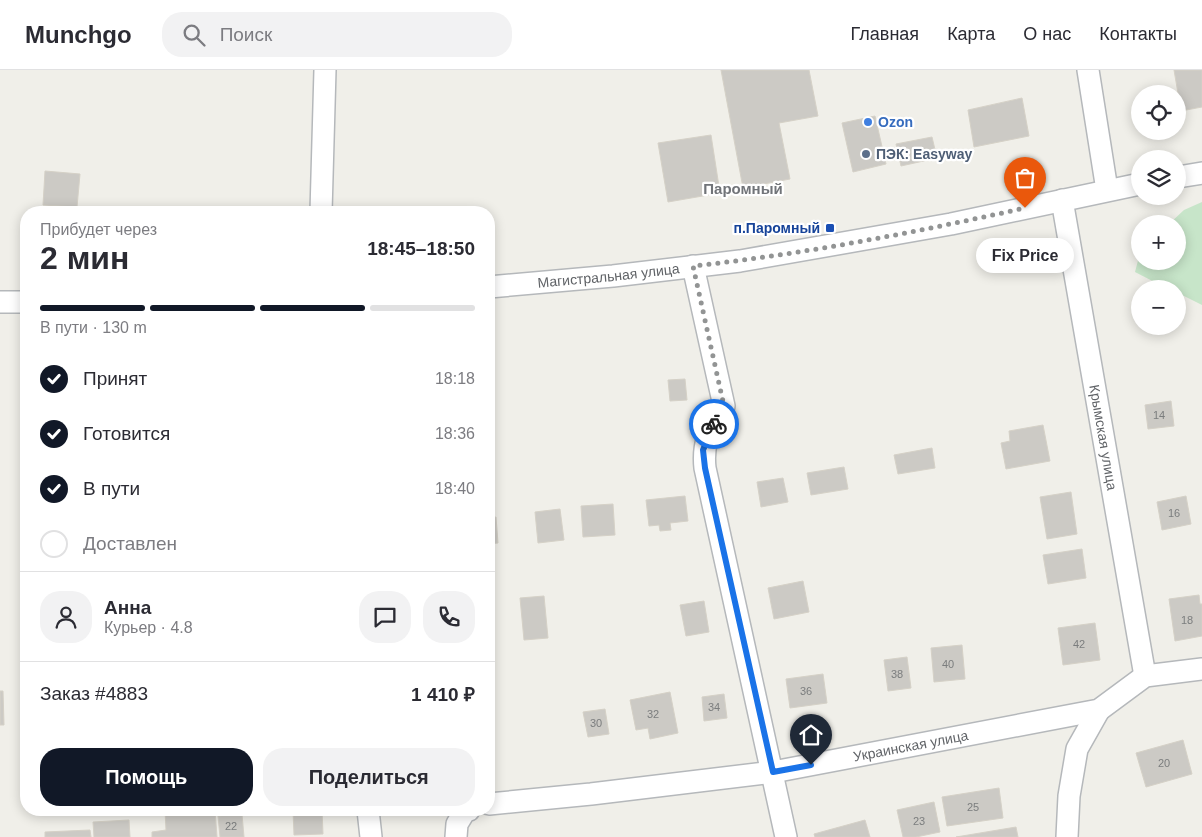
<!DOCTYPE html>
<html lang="ru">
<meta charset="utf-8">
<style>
:root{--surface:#fff;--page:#f2f2f3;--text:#2b2b33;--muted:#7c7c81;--line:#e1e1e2;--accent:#111827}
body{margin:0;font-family:Arial,sans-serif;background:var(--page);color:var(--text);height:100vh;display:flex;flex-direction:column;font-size:19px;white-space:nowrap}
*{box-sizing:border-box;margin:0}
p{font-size:16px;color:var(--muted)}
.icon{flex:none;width:28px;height:28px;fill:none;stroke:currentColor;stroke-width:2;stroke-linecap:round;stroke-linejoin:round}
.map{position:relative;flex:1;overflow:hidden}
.details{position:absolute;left:20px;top:136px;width:475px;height:610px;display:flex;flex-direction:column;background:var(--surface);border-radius:20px;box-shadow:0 2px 12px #0003}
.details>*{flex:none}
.controls{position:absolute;left:1131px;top:15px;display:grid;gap:10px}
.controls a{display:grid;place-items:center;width:55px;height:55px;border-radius:50%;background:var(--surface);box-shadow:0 2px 12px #0003;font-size:25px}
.pin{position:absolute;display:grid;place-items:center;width:42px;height:42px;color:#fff;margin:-51px -21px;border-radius:50% 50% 50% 0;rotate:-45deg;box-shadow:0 0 5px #0007}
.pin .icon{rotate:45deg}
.courier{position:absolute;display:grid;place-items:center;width:50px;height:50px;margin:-25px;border:4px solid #1a73e8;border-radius:50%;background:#fff;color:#222;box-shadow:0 1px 6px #0007}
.bubble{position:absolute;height:35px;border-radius:18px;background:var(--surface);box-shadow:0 2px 12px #0003;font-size:16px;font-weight:800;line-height:35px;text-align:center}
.summary em{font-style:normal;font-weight:800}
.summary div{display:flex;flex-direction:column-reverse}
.summary{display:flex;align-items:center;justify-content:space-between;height:85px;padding:0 20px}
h1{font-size:32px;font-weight:800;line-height:38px}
.bar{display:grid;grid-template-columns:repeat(4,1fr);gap:8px 5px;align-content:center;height:60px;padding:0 20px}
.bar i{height:6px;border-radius:4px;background:var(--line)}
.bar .current{background:var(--accent)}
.bar p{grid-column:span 4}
.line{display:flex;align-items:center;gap:12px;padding:0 20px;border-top:1px solid var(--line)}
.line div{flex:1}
.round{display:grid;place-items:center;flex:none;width:52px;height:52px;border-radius:20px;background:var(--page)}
ol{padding:0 20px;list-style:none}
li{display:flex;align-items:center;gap:15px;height:55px}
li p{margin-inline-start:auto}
li .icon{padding:5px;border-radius:50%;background:var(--accent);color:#fff;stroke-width:4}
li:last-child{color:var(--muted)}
li i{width:28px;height:28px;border:2px solid var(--line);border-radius:50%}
.primary-button{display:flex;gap:10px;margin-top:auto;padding:10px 20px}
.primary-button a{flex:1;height:58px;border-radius:20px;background:var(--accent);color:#fff;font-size:20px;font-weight:800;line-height:58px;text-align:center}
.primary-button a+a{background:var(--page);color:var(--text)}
header{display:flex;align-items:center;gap:30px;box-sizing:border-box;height:70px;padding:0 25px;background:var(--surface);border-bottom:1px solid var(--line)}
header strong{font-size:24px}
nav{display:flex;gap:28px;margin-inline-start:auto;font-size:18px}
.search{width:350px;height:45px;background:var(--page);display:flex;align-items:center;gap:12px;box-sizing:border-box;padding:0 18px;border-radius:20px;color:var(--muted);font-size:19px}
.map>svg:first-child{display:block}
</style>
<header>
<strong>Munchgo</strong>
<div class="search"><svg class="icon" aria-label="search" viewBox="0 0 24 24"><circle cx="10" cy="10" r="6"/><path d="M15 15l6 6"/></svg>Поиск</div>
<nav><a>Главная</a><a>Карта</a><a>О нас</a><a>Контакты</a></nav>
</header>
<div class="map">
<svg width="1202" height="767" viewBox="0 0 1202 767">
<rect width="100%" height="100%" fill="#f0efe9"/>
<path fill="#c7e5c9" d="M1202,132V235L1178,223V219H1168L1135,202L1140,183V191H1178V154H1169L1184,140Z"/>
<path fill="#cccac5" stroke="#d5d1c7" d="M721,0H809L818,46L779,53L790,109L743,118Z
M1174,0H1202V37L1181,41Z
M1022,28L1029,66L974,77L968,40Z
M875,46L886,94L853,102L842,53Z
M711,65L720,123L668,132L658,73Z
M932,67L937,88L901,96L896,74Z
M45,101L80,104L77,137L43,135Z
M685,309L687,330L670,331L668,310Z
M1171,331L1174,356L1148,359L1145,335Z
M1043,355L1050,391L1006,399L1001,373L1010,371L1009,361Z
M932,378L935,398L898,404L894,385Z
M844,397L848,419L811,425L807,403Z
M783,408L788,432L761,437L757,412Z
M1071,422L1077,464L1047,469L1040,427Z
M685,426L688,451L670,453L671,460L660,461L659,455L649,456L646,430Z
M1186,426L1191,454L1162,460L1157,432Z
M613,434L615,465L583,467L581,436Z
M560,439L564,470L538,473L535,442Z
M496,447L498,473L489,474V448Z
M1082,479L1086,508L1048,514L1043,485Z
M803,511L809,542L774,549L768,518Z
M1199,525L1200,534H1202V566L1175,571L1169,529Z
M544,526L548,568L524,570L520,528Z
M704,531L709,562L686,566L680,535Z
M1095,553L1100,590L1063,595L1058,558Z
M962,575L965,609L934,612L931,578Z
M907,587L911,618L888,621L884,590Z
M823,604L827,633L790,638L786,609Z
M0,621H3L4,655H0Z
M670,622L678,663L650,669L648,658L636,660L630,630Z
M724,624L727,648L704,651L702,627Z
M605,639L609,664L588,667L583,642Z
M1183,670L1192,704L1146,717L1136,683Z
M999,718L1003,748L947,756L942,727Z
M934,732L940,762L916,767H903L897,740Z
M165,740H215L217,767H152V762L166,760Z
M293,740H322L323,764L294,765Z
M242,744L244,767H220L218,746Z
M129,750L130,767H94L93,752Z
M865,750L870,767H815L814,764Z
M1016,757L1018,767H956Z
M90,760L91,767H45V762Z"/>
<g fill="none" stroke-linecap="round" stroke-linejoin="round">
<defs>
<g id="minor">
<path d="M1088,0L1107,120"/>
<path d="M1178,107L1202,103"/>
<path id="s1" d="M1062,130L1145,606"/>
<path d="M321,142L325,0"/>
<path d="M693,196L724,336C711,359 702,371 705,398L786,767"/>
<path id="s2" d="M489,217L613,206L740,191L951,154L1140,114"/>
<path d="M0,232H26"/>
<path id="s3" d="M489,734L591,724L773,702L1099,640L1145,606L1202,599"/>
<path d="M368,740L371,767"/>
<path d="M456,767L457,754L465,741L469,740"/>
<path d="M1067,767L1069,726L1077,679L1099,640"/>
</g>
</defs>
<use href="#minor" stroke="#b5b8bb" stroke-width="24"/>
<use href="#minor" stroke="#fff" stroke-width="21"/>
</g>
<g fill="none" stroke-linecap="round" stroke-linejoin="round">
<path stroke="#929494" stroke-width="5" stroke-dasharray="0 9" d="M714,354L724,336L693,196C805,184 916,162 1025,138"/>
<path stroke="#1a73e8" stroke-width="6" d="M714,354L703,380L705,398L773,702L811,695"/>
</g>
<circle fill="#3f7fe0" stroke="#fff" stroke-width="2" cx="868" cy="52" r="5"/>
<circle fill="#5c6f8a" stroke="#fff" stroke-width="2" cx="866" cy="84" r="5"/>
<rect fill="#1a4fb4" stroke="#fff" stroke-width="2" x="825" y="153" width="10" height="10" rx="2.5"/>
<g text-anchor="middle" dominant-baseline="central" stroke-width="4.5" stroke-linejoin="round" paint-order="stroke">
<g font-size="11" fill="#7b7d7e">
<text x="1159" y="345">14</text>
<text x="1174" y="443">16</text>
<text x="1187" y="550">18</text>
<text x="1079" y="574">42</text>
<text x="948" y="594">40</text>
<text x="897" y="604">38</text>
<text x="806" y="621">36</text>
<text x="714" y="637">34</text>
<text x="653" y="644">32</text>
<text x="596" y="653">30</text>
<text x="1164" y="693">20</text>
<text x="973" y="737">25</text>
<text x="919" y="751">23</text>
<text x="231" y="756">22</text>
</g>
<g font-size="14" font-weight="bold" fill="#366cbe" stroke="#fff" text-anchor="start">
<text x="878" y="52">Ozon</text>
</g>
<g font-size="14" font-weight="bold" fill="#4e5e75" stroke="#fff" text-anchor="start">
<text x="876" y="84">ПЭК: Easyway</text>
</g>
<g font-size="14" font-weight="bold" fill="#164399" stroke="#fff" text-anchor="end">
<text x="820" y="158">п.Паромный</text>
</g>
<g font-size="14" fill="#606367" stroke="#fff">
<text stroke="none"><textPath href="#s2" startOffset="120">Магистральная улица</textPath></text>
<text stroke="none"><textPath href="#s1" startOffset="241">Крымская улица</textPath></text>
<text stroke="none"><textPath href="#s3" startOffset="426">Украинская улица</textPath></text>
</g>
<g font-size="15" font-weight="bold" fill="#717479" stroke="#fff">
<text x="743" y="118">Паромный</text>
</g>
</g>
</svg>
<div class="controls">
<a><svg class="icon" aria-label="locate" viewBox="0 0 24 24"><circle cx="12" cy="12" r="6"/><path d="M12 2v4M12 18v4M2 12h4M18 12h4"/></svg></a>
<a><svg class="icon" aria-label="layers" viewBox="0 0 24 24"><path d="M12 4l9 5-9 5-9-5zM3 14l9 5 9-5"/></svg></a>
<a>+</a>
<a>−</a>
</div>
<div class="pin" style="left:1025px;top:138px;background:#ea580c"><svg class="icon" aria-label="bag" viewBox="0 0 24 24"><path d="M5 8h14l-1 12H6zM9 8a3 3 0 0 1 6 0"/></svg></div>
<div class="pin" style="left:811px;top:695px;background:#1f2937"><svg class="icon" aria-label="home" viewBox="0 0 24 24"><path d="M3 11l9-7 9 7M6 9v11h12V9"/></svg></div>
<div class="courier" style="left:714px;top:354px"><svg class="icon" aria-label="bike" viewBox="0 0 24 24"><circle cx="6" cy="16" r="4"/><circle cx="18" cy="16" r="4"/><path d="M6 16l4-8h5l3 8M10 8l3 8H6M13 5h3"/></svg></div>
<div class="bubble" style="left:976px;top:168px;width:98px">Fix Price</div>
<section class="details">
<div class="summary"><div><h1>2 мин</h1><p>Прибудет через</p></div><em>18:45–18:50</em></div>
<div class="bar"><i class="current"></i><i class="current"></i><i class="current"></i><i></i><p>В пути · 130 m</p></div>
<ol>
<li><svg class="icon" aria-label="check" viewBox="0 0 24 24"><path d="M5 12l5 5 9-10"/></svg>Принят<p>18:18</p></li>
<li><svg class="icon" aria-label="check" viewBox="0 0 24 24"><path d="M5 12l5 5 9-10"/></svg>Готовится<p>18:36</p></li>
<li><svg class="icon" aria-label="check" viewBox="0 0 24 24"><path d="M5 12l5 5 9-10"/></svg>В пути<p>18:40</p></li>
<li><i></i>Доставлен</li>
</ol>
<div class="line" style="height:90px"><a class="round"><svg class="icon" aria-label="person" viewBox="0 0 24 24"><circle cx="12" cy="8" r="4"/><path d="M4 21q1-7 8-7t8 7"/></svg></a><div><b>Анна</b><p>Курьер · 4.8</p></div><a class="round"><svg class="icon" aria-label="chat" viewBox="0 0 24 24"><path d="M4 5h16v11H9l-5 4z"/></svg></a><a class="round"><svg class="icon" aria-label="phone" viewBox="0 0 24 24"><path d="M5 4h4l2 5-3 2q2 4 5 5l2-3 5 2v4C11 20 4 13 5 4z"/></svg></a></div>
<div class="line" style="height:65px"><div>Заказ #4883</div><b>1 410 ₽</b></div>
<div class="primary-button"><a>Помощь</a><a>Поделиться</a></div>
</section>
</div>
